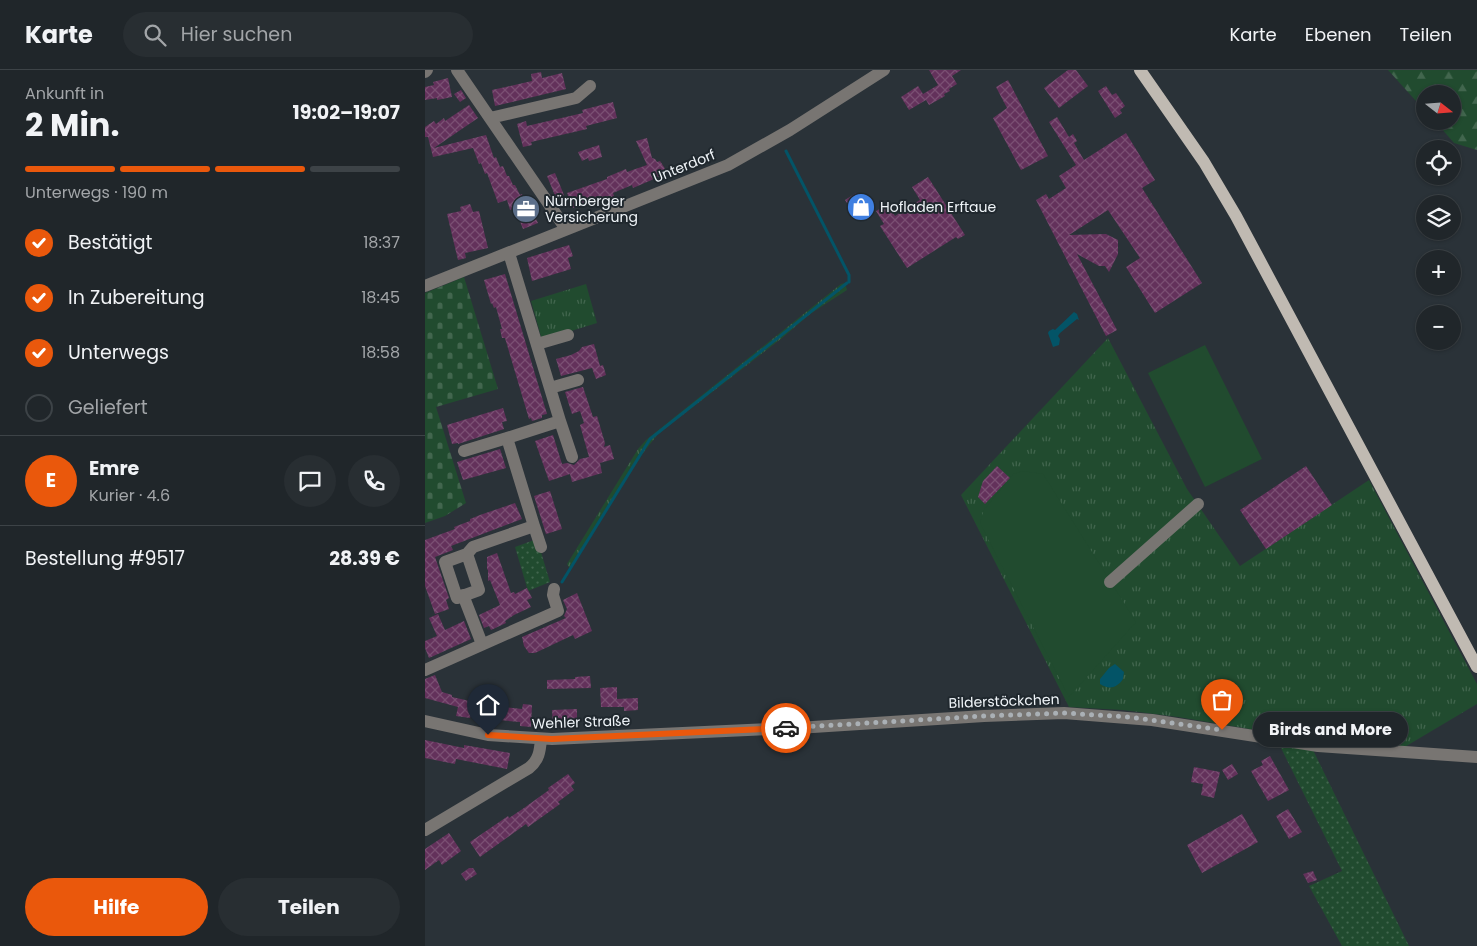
<!DOCTYPE html>
<html lang="de">
<meta charset="utf-8">
<style>
:root{--surface:#20262a;--page:#282e32;--text:#f1f3f6;--muted:#a2a5a8;--line:#3d4347;--accent:#ea580c}
body{margin:0;font-family:Poppins,sans-serif;background:var(--page);color:var(--text);height:100vh;display:flex;flex-direction:column;font-size:19px;white-space:nowrap}
*{box-sizing:border-box;margin:0}
p{font-size:16px;color:var(--muted)}
.icon{flex:none;width:28px;height:28px;fill:none;stroke:currentColor;stroke-width:2;stroke-linecap:round;stroke-linejoin:round}
.map{position:relative;flex:1;overflow:hidden}
.details{display:flex;flex-direction:column;background:var(--surface);width:425px}
.details>*{flex:none}
.needle{width:32px;rotate:107deg}
.tools{position:absolute;left:991px;top:15px;display:grid;gap:10px}
.tools a{display:grid;place-items:center;width:45px;height:45px;border-radius:50%;background:var(--surface);box-shadow:0 1px 4px #0004,0 0 0 1px var(--line);font-size:25px}
.pin{position:absolute;display:grid;place-items:center;width:42px;height:42px;color:#fff;margin:-51px -21px;border-radius:50% 50% 50% 0;rotate:-45deg;box-shadow:0 0 5px #0007}
.pin .icon{rotate:45deg}
.courier{position:absolute;display:grid;place-items:center;width:50px;height:50px;margin:-25px;border:4px solid #ea580c;border-radius:50%;background:#fff;color:#222;box-shadow:0 1px 6px #0007}
.bubble{position:absolute;height:35px;border-radius:18px;background:var(--surface);box-shadow:0 1px 4px #0004,0 0 0 1px var(--line);font-size:16px;font-weight:700;line-height:35px;text-align:center}
.summary em{font-style:normal;font-weight:700}
.summary div{display:flex;flex-direction:column-reverse}
.summary{display:flex;align-items:center;justify-content:space-between;height:85px;padding:0 25px}
h1{font-size:32px;font-weight:700;line-height:38px}
.bar{display:grid;grid-template-columns:repeat(4,1fr);gap:8px 5px;align-content:center;height:60px;padding:0 25px}
.bar i{height:6px;border-radius:4px;background:var(--line)}
.bar .current{background:var(--accent)}
.bar p{grid-column:span 4}
.line{display:flex;align-items:center;gap:12px;padding:0 25px;border-top:1px solid var(--line)}
.line div{flex:1}
.round{display:grid;place-items:center;flex:none;width:52px;height:52px;border-radius:26px;background:var(--page)}
ol{padding:0 25px;list-style:none}
li{display:flex;align-items:center;gap:15px;height:55px}
li p{margin-inline-start:auto}
li .icon{padding:5px;border-radius:50%;background:var(--accent);color:#fff;stroke-width:4}
li:last-child{color:var(--muted)}
li i{width:28px;height:28px;border:2px solid var(--line);border-radius:50%}
.action{display:flex;gap:10px;margin-top:auto;padding:10px 25px}
.action a{flex:1;height:58px;border-radius:30px;background:var(--accent);color:#fff;font-size:20px;font-weight:700;line-height:58px;text-align:center}
.action a+a{background:var(--page);color:var(--text)}
header{display:flex;align-items:center;gap:30px;box-sizing:border-box;height:70px;padding:0 25px;background:var(--surface);border-bottom:1px solid var(--line)}
header strong{font-size:24px}
nav{display:flex;gap:28px;margin-inline-start:auto;font-size:18px}
.search{width:350px;height:45px;background:var(--page);display:flex;align-items:center;gap:12px;box-sizing:border-box;padding:0 18px;border-radius:28px;color:var(--muted);font-size:19px}
main{display:flex;flex:1;min-height:0}
.map>svg:first-child{display:block}
</style>
<header>
<strong>Karte</strong>
<div class="search"><svg class="icon" aria-label="search" viewBox="0 0 24 24"><circle cx="10" cy="10" r="6"/><path d="M15 15l6 6"/></svg>Hier suchen</div>
<nav><a>Karte</a><a>Ebenen</a><a>Teilen</a></nav>
</header>
<main>
<section class="details">
<div class="summary"><div><h1>2 Min.</h1><p>Ankunft in</p></div><em>19:02–19:07</em></div>
<div class="bar"><i class="current"></i><i class="current"></i><i class="current"></i><i></i><p>Unterwegs · 190 m</p></div>
<ol>
<li><svg class="icon" aria-label="check" viewBox="0 0 24 24"><path d="M5 12l5 5 9-10"/></svg>Bestätigt<p>18:37</p></li>
<li><svg class="icon" aria-label="check" viewBox="0 0 24 24"><path d="M5 12l5 5 9-10"/></svg>In Zubereitung<p>18:45</p></li>
<li><svg class="icon" aria-label="check" viewBox="0 0 24 24"><path d="M5 12l5 5 9-10"/></svg>Unterwegs<p>18:58</p></li>
<li><i></i>Geliefert</li>
</ol>
<div class="line" style="height:90px"><b class="round" style="background:var(--accent);color:#fff">E</b><div><b>Emre</b><p>Kurier · 4.6</p></div><a class="round"><svg class="icon" aria-label="chat" viewBox="0 0 24 24"><path d="M4 5h16v11H9l-5 4z"/></svg></a><a class="round"><svg class="icon" aria-label="phone" viewBox="0 0 24 24"><path d="M5 4h4l2 5-3 2q2 4 5 5l2-3 5 2v4C11 20 4 13 5 4z"/></svg></a></div>
<div class="line" style="height:65px"><div>Bestellung #9517</div><b>28.39 €</b></div>
<div class="action"><a>Hilfe</a><a>Teilen</a></div>
</section>
<div class="map">
<svg width="1052" height="876" viewBox="0 0 1052 876">
<defs>
<pattern id="grass-tufts" width="24" height="20" patternUnits="userSpaceOnUse" patternTransform="scale(1.25)"><rect width="24" height="20" fill="#214b2f"/><path d="M3 7l-1-3M5 7V3M7 7l1-3M15 17l-1-3M17 17v-4M19 17l1-3" fill="none" stroke="#42664e"/></pattern>
<pattern id="forest-firs" width="22" height="20" patternUnits="userSpaceOnUse" patternTransform="scale(1.25)"><rect width="22" height="20" fill="#214b2f"/><path d="M5 1l3.5 6h-7zM16 11l3.5 6h-7z" fill="#42664e"/></pattern>
<pattern id="cemetery-stones" width="16" height="16" patternUnits="userSpaceOnUse" patternTransform="scale(1.25)"><rect width="16" height="16" fill="#214b2f"/><path d="M2 7V4a2 2 0 0 1 4 0v3zM10 15v-3a2 2 0 0 1 4 0v3z" fill="#42664e"/></pattern>
<pattern id="park-dots" width="8" height="8" patternUnits="userSpaceOnUse" patternTransform="scale(1.25)"><rect width="8" height="8" fill="#214b2f"/><path d="M2 2h.1M6 6h.1" fill="none" stroke="#42664e" stroke-width="1.8" stroke-linecap="round"/></pattern>
<pattern id="building-cross-hatch" width="8" height="8" patternUnits="userSpaceOnUse" patternTransform="scale(1.25)"><rect width="8" height="8" fill="#63315b"/><path d="M0 0l8 8M0 8l8-8" fill="none" stroke="#7a4f73"/></pattern>
</defs>
<rect width="100%" height="100%" fill="#2a3238"/>
<path fill="url(#grass-tufts)" d="M420,213L422,220L385,244L357,268L233,364L218,383L145,499L142,494L213,379L221,370L416,214Z
M161,214L172,253L117,270L106,231Z
M683,268L762,419L815,496L944,410L1052,614V634L978,678L885,669L753,647L698,640L644,637L536,425Z"/>
<path fill="url(#forest-firs)" d="M963,0H1052V80L1029,73L1010,51H1028V24H1000V41Z"/>
<path fill="url(#cemetery-stones)" d="M39,207L73,319L11,337L41,433L20,446L0,453V223Z"/>
<path fill="url(#park-dots)" d="M112,469L125,512L103,521L90,477Z
M855,676L888,680L984,876H917L884,816L917,801Z"/>
<path fill="#214b2f" d="M780,275L837,389L780,417L723,303Z
M598,401L618,404L711,552L644,627L555,453L559,440L588,404Z"/>
<path fill="#035467" d="M649,242L652,244L654,250L652,249L635,263L633,266L635,269L634,275L628,277L623,263L624,261L628,259L630,260Z
M690,594L699,602L698,609C692,618 684,620 675,614V609L684,598Z"/>
<g fill="none" stroke-linecap="round" stroke-linejoin="round">
<path stroke="#035467" stroke-width="3" d="M361,81L424,205V212
M137,512L225,369L422,213"/>
</g>
<path fill="url(#building-cross-hatch)" d="M504,0H536L527,6L532,14L524,19L525,21L519,24L520,26L504,35L501,30L484,40L476,27L493,16L498,24L513,15Z
M643,0H651L663,16L634,38L619,18Z
M116,2L117,8L137,3L141,19L70,36L67,20L107,11L106,4Z
M23,8L27,27L12,30V28L0,30V17L9,15L8,12Z
M583,10L623,86L596,100L568,48L582,38L571,17Z
M681,16L687,25L691,23L700,36L695,40L697,43L690,48L673,21Z
M36,20L41,28L35,32L29,24Z
M188,32L192,48L161,56L162,59L106,72L107,75L98,77L92,54L101,51L102,56L158,43L157,40Z
M44,35L53,48L9,78L61,65L69,88L71,87L75,97L78,96L82,106H84L88,115H90L95,125L97,124L101,134L103,133L113,153L98,159L94,149H92L88,139L85,140L82,130L73,133L62,103L60,104L56,93L54,94L48,78L8,87L3,67H0V57L9,51L11,54L19,48L20,51Z
M632,47L644,67L648,64L652,71L649,73L659,90L701,63L730,110L717,118L777,213L730,243L701,197L715,188L683,140L644,165L681,164L693,170V184L684,202L680,196H674L652,184L692,260L681,266L611,130L621,124L624,129L641,118L634,106L651,95L624,52Z
M222,68L227,88L230,89L232,92L235,91L243,103L208,118L207,115L188,123L189,126L169,133L168,130L148,138L142,123L182,109V107L201,99L202,102L222,95L211,71Z
M174,75L177,87L164,91L163,88L157,91L153,82Z
M130,103L139,125L131,128L122,106Z
M503,107L540,165L533,169L531,167L482,198L455,156L459,154L451,141L463,134L470,146L495,130L487,117Z
M431,123L438,134L444,130L450,140L433,150L420,130Z
M45,134L48,142L54,141L63,178L40,183L41,188L33,190L22,144L36,141L35,137Z
M144,175L148,186L143,188L146,199L107,211L102,188Z
M80,204L122,344L117,345V348L107,351L106,348L104,349L80,268H77L75,259H77L71,237L69,238L67,233L66,234L59,210Z
M169,274L175,296L178,295L181,305L171,309L167,298L136,306L131,289L146,285L154,281L157,277Z
M158,317L168,347L172,346L180,373L179,377L185,375L189,389L175,393L177,403L147,412L145,404L124,411L110,371L128,365L137,394L142,393L149,395L155,389L164,387L155,355L159,353L155,341L147,344L140,322Z
M78,338L82,351L77,352L79,359L33,374V373L27,374L22,355Z
M75,379L81,398L38,410L32,392Z
M572,396L585,408L560,434L553,427L558,411Z
M881,396L907,435L841,479L815,440Z
M125,421L137,459L121,464L109,426Z
M90,433L97,449L26,476L28,480L10,487L24,528L21,530L24,539L10,544L0,516V470L30,459L29,457L45,451V449L55,445Z
M72,483L86,523L89,522L90,524L102,518L107,528L102,530L106,537L89,545L80,551L81,553L66,560L64,556L59,558L54,545L75,535L65,510L63,511V499L62,500V487Z
M152,523L167,561L150,569L148,565L110,583H104L99,576L97,567L141,548L139,546L142,539L138,530Z
M13,544L20,560L39,551L46,569L4,588L0,578V571L12,566L4,548Z
M10,605L17,622L27,625V627L49,632L45,648L31,646L33,637L0,628V609Z
M165,606L166,618L122,619V610L150,609V607Z
M192,617V629L213,628V640L199,641V637H176L175,618Z
M64,629L80,630L79,637L97,639L98,634L107,635L106,657L95,656V652L62,649Z
M152,639V654H128L127,640Z
M0,670L39,678V675L85,683L82,699L31,689L30,694L0,688Z
M845,686L864,720L843,731L826,701L838,695L836,691Z
M807,694L813,704L803,710L797,700Z
M769,697L795,702L789,728L776,725L778,714L766,712Z
M143,704L150,713L146,716L149,720L133,732L135,734L103,757L101,754L55,787L45,772L83,746L84,748L99,738L124,720L123,718Z
M863,739L877,762L864,769L851,746Z
M817,744L833,772L777,803L762,775Z
M24,763L36,781L17,795L14,790L0,800V779Z
M44,798H48L52,804L41,811L36,804Z
M888,801L892,810L883,813L878,804Z"/>
<g fill="none" stroke-linecap="round" stroke-linejoin="round">
<path stroke="#787572" stroke-width="12" d="M32,0L141,159
M0,2L2,0
M65,48L151,28L165,16
M0,216L303,95L365,60L459,0
M112,274L143,265
M125,318L153,310
M135,351L147,387
M39,381L82,368
M109,456L116,477
M42,484L54,520L32,528L20,492L42,484L48,477L109,456L82,368L135,351L84,183
M685,512L773,434
M38,525L57,574
M0,600L133,541L128,525L129,519
M0,651L63,665L127,669L388,657L559,646L639,643L727,650L893,676L1052,687
M0,760L104,698C114,690 115,681 116,669"/>
<path stroke="#c0bab2" stroke-width="12" d="M715,0L779,92L811,146L1052,597"/>
</g>
<g fill="none" stroke-linecap="round" stroke-linejoin="round">
<path stroke="#aab0b5" stroke-width="5" stroke-dasharray="0 9" d="M361,658L559,646L639,643L704,647L797,660"/>
<path stroke="#ea580c" stroke-width="6" d="M63,665L127,669L361,658"/>
</g>
<defs>
<symbol id="shop-disc" viewBox="-11 -11 22 22"><circle r="9.5" fill="#3f7fe0" stroke="#20282e"/><path d="M-5-2.5h2.3a2.7 3.5 0 0 1 5.4 0H5L5.5 6h-11ZM-1.5-2.5h3a1.5 2.3 0 0 0-3 0Z" fill="#fff"/></symbol>
<symbol id="office-disc" viewBox="-11 -11 22 22"><circle r="9.5" fill="#5c6f8a" stroke="#20282e"/><path d="M-6-3h4V-5.5h4V-3h4V5H-6ZM-1-4.5V-3h2v-1.5ZM-6 0V1H6V0Z" fill="#fff"/></symbol>
</defs>
<g fill-rule="evenodd">
<use href="#shop-disc" x="420" y="121" width="32" height="32"/>
<use href="#office-disc" x="85" y="123" width="32" height="32"/>
</g>
<g text-anchor="middle" dominant-baseline="central" stroke-width="4" stroke-linejoin="round" paint-order="stroke">
<g font-size="14" fill="#eff4f8" stroke="#20282e">
<text transform="translate(259 96) rotate(-22)">Unterdorf</text>
<text transform="translate(579 631) rotate(-2)">Bilderstöckchen</text>
<text transform="translate(156 652) rotate(-2)">Wehler Straße</text>
</g>
<g font-size="14" fill="#eff4f8" stroke="#20282e" text-anchor="start">
<text x="120" y="131">Nürnberger<tspan x="120" dy="16">Versicherung</tspan></text>
<text x="455" y="137">Hofladen Erftaue</text>
</g>
</g>
</svg>
<div class="tools">
<a><svg class="needle" viewBox="-14 -14 28 28"><path d="M0-13l5 13h-10z" fill="#e53935"/><path d="M0 13l5-13h-10z" fill="#a2a5a8"/></svg></a>
<a><svg class="icon" aria-label="locate" viewBox="0 0 24 24"><circle cx="12" cy="12" r="6"/><path d="M12 2v4M12 18v4M2 12h4M18 12h4"/></svg></a>
<a><svg class="icon" aria-label="layers" viewBox="0 0 24 24"><path d="M12 4l9 5-9 5-9-5zM3 14l9 5 9-5"/></svg></a>
<a>+</a>
<a>−</a>
</div>
<div class="pin" style="left:797px;top:660px;background:#ea580c"><svg class="icon" aria-label="bag" viewBox="0 0 24 24"><path d="M5 8h14l-1 12H6zM9 8a3 3 0 0 1 6 0"/></svg></div>
<div class="pin" style="left:63px;top:665px;background:#1f2937"><svg class="icon" aria-label="home" viewBox="0 0 24 24"><path d="M3 11l9-7 9 7M6 9v11h12V9"/></svg></div>
<div class="courier" style="left:361px;top:658px"><svg class="icon" aria-label="car" viewBox="0 0 24 24"><path d="M5 17H2v-5l4-1 3-4h7l3 4 3 1v5h-3M9 17h6M6 11h13"/><circle cx="7" cy="17" r="2"/><circle cx="17" cy="17" r="2"/></svg></div>
<div class="bubble" style="left:828px;top:642px;width:155px">Birds and More</div>
</div>
</main>
